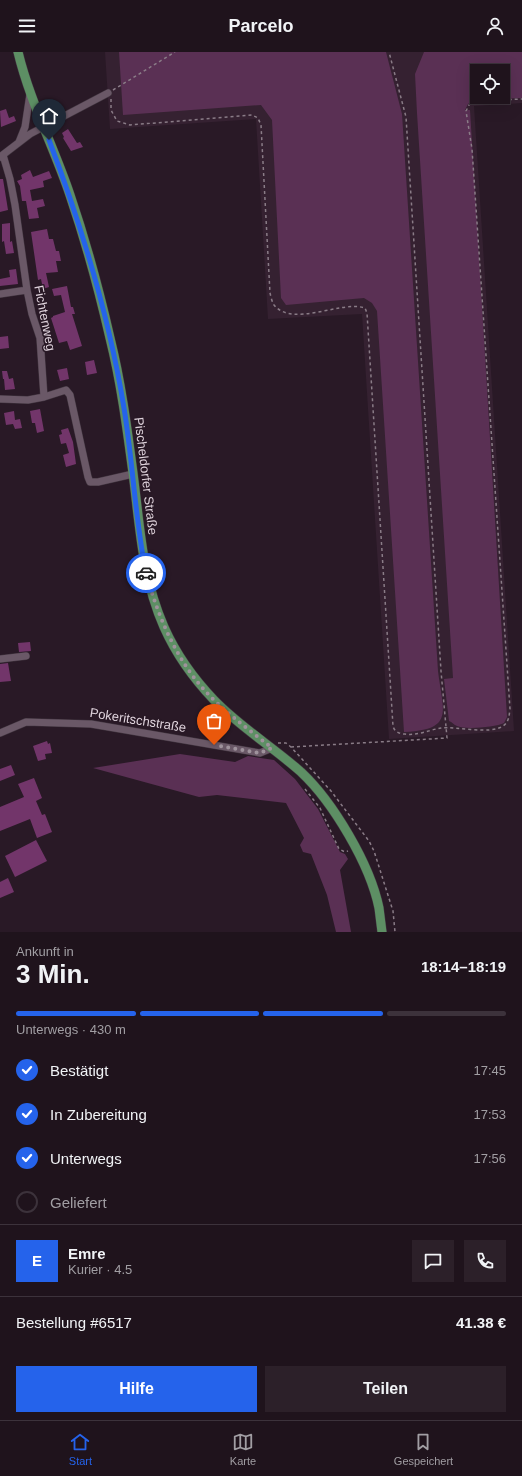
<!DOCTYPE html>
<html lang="de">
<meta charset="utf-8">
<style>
:root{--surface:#1f131c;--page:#2c2029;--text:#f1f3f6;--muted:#a19ea3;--line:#3c323b;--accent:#2563eb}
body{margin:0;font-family:Helvetica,sans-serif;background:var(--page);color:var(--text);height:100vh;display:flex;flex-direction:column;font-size:15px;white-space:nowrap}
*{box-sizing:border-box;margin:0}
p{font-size:13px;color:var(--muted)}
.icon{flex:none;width:22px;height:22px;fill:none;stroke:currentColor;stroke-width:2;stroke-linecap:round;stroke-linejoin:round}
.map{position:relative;height:880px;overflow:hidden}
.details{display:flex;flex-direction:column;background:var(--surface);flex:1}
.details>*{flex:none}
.tools{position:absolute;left:470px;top:12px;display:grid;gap:8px}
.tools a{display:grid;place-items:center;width:40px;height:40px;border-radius:0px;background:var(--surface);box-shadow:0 4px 16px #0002,0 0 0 1px var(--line);font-size:20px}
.pin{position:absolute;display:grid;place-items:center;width:34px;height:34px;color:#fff;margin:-41px -17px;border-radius:50% 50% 50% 0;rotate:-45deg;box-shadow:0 0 4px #0007}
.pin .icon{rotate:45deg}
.courier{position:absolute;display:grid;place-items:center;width:40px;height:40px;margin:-20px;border:3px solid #2563eb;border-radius:50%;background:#fff;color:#222;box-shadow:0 1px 5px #0007}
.overview em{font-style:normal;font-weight:600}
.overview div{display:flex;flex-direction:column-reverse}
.overview{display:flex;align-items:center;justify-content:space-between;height:68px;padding:0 16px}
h1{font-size:26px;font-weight:600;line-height:30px}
.bar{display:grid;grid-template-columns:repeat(4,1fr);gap:6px 4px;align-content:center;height:48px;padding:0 16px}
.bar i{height:5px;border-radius:3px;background:var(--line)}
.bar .on{background:var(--accent)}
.bar p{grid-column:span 4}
.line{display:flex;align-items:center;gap:10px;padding:0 16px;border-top:1px solid var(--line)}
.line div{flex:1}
.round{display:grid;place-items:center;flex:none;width:42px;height:42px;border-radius:0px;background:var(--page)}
ol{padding:0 16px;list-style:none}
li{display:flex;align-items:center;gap:12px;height:44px}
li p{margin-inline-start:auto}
li .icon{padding:4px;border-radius:50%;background:var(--accent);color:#fff;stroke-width:4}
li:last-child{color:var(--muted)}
li i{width:22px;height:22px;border:2px solid var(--line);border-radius:50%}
.action{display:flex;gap:8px;margin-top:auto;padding:8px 16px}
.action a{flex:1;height:46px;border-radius:0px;background:var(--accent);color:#fff;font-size:16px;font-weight:600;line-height:46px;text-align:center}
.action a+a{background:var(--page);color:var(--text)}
header{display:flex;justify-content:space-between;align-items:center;height:52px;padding:0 16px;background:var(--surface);font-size:18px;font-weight:600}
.tabs{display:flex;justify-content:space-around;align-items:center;height:56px;border-top:1px solid var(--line);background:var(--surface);font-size:11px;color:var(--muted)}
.tabs a{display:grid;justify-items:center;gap:2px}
.tabs .on{color:var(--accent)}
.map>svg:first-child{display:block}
</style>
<header><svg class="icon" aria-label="menu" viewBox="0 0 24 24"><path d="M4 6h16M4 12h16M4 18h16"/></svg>Parcelo<svg class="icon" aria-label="person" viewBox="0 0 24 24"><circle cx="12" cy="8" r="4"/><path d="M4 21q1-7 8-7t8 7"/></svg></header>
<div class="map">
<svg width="522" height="880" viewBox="0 0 522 880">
<rect width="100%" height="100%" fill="#291926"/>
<path fill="#352131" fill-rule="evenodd" d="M105,0H522V51L474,54L514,679L389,687L362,262L268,267L256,67L110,77ZM477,19H503V45H477Z"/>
<path fill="#5a3054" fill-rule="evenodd" d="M119,0H386L402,62L438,619C443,660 455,678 404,680L377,259L372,251L364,246L286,253L281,246L272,68L261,53L123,63Z
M424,0H522V46L473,48L468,52L465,58H470L507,665L504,671C496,675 465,678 457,674C454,673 452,670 449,669L444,627L453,626L417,61L415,22ZM477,19H503V45H477Z
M180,702L235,710L248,704L274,708L295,727L318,757L340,800L345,802L348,807L340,818L351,880H336L327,843L311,802L303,800L300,793L304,786L286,751L217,743L199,745L93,716Z"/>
<path fill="#72356a" d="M6,57L9,66L14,64L16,69L1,75L0,59Z
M68,77L77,91L80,90L83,95L71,99L63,86L64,85L62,81Z
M30,118L33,125L49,119L52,126L43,129L44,135L30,138L32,149L43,147L45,154L37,156L39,166L29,167L26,149H22L20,134L17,129L22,127L21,123Z
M0,127H3L8,158L0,160Z
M10,171V190L12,189L14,201L6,202L4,189L2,190V172Z
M47,177L49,187H53L56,199H59L61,209H56L58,220L46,221L49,235L43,237L41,227L38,228L31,180Z
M16,217L18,232L0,234V227L10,225L9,218Z
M67,234L71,255H73L75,262H72L82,294L70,298L67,289L59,291L51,266L53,265V264L65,260L61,243L54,244L52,237Z
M8,284L9,296L0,297V285Z
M94,308L97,321L87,323L85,310Z
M67,316L69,327L60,329L57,318Z
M2,319H7L9,327L13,326L15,337L5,338L4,327H7H3Z
M40,357L44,379L37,381L35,371H32L30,359Z
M14,359L15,368L20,367L22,376L15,377L13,372L6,373L4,361Z
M68,376L73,390L76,412L66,415L63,403L69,401L66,391L61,392L59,383L62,382L61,378Z
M30,590L31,599L19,600L18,591Z
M8,611L11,629L0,630V612Z
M47,689L48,692L50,691L52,701L45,702L46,707L38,709L33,694Z
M11,713L15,723L0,729V717Z
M34,726L42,746L36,749L42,763L45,762L52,780L37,786L30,767L0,779V755L24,745L18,732Z
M36,788L47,809L15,825L5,804Z
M8,826L14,840L0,846V830Z"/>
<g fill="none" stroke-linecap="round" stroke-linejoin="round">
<defs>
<path id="minor" d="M19,90L25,75L30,42
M3,103L10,127L15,153L27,238L32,262L40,286L44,345L66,338L70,343L88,425L90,430H98L133,422
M0,105L30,82L108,41
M0,242L27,238
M0,347L28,348L44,345
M0,607L26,604
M0,681L26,670L91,672L260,701L272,696"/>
<path id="major" d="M18,0C30,50 54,95 70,143C86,190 99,238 110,286C121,330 127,376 133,421C140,475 142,525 164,575C176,602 194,627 214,648C240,675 273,695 301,720C333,750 370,812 379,856C380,864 381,872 382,880"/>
</defs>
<use href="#minor" stroke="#423640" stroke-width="8"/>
<use href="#major" stroke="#423640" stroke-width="10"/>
<path stroke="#8a7c87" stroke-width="1.5" stroke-dasharray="3 3" stroke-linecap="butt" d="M113,38L175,0
M111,47V58L117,69L130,73L252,63L258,66L261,73L270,241C271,245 272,250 274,253C293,276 341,248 365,256L367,261L393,674C394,679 399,682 405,682C417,684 429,678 441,676C456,674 490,683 503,674C509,670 509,664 510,657L472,97L466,59L469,53L474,49L522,47
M278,691H286L291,695L331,739L369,789L374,799L393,859L395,880
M291,695L447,686L441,619L406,65L389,0
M305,737L320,756L339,797L345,800L348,799"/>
<use href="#minor" stroke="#6a5867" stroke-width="7"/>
<use href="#major" stroke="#5d8f64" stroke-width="9"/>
</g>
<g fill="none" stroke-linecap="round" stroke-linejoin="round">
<path stroke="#9f929c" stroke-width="4" stroke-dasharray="0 7.2" d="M146,521C159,568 179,615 215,649C233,666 253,681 272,696L260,701L214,693"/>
<path stroke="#2563eb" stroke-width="5" d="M49,88C82,175 109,264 124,356C133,411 135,467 146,521"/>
</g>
<g text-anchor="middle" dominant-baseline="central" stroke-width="3" stroke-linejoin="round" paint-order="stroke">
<g font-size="13" fill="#dfd3dc" stroke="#291926">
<text transform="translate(45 266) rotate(79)">Fichtenweg</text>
<text transform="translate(146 424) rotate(83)">Pischeldorfer Straße</text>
<text transform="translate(138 668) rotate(9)">Pokeritschstraße</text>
</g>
</g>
</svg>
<div class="tools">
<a><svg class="icon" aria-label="locate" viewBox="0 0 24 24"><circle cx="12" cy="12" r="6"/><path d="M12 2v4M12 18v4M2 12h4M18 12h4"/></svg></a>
</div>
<div class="pin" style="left:214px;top:693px;background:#ea580c"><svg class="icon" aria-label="bag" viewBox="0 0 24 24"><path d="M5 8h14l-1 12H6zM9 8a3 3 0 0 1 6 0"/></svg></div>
<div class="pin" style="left:49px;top:88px;background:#1f2937"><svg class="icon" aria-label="home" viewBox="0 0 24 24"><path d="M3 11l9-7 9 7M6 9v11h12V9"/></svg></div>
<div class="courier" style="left:146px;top:521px"><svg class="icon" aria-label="car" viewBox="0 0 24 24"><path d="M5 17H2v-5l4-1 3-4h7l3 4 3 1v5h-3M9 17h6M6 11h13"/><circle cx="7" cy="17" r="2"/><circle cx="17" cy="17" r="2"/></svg></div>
</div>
<section class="details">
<div class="overview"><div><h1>3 Min.</h1><p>Ankunft in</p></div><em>18:14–18:19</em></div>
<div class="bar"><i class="on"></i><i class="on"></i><i class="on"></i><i></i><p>Unterwegs · 430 m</p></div>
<ol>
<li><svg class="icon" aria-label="check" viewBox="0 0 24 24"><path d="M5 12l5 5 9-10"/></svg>Bestätigt<p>17:45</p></li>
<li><svg class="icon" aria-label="check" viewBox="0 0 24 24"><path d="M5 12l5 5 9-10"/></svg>In Zubereitung<p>17:53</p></li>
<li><svg class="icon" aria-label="check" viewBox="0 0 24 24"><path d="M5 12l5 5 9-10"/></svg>Unterwegs<p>17:56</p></li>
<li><i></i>Geliefert</li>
</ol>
<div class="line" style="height:72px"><b class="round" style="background:var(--accent);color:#fff">E</b><div><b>Emre</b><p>Kurier · 4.5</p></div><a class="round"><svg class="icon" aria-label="chat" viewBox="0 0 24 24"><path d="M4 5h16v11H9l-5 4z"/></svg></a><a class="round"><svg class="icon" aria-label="phone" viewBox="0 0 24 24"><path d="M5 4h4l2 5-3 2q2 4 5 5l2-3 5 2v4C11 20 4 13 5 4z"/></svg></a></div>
<div class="line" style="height:52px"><div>Bestellung #6517</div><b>41.38 €</b></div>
<div class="action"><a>Hilfe</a><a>Teilen</a></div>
</section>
<nav class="tabs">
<a class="on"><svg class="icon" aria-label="home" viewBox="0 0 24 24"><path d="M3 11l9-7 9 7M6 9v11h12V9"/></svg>Start</a>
<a><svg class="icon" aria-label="map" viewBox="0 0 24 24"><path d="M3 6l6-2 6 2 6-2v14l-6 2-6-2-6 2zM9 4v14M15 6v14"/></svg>Karte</a>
<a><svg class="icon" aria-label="saved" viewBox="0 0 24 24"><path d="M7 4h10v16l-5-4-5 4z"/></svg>Gespeichert</a>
</nav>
